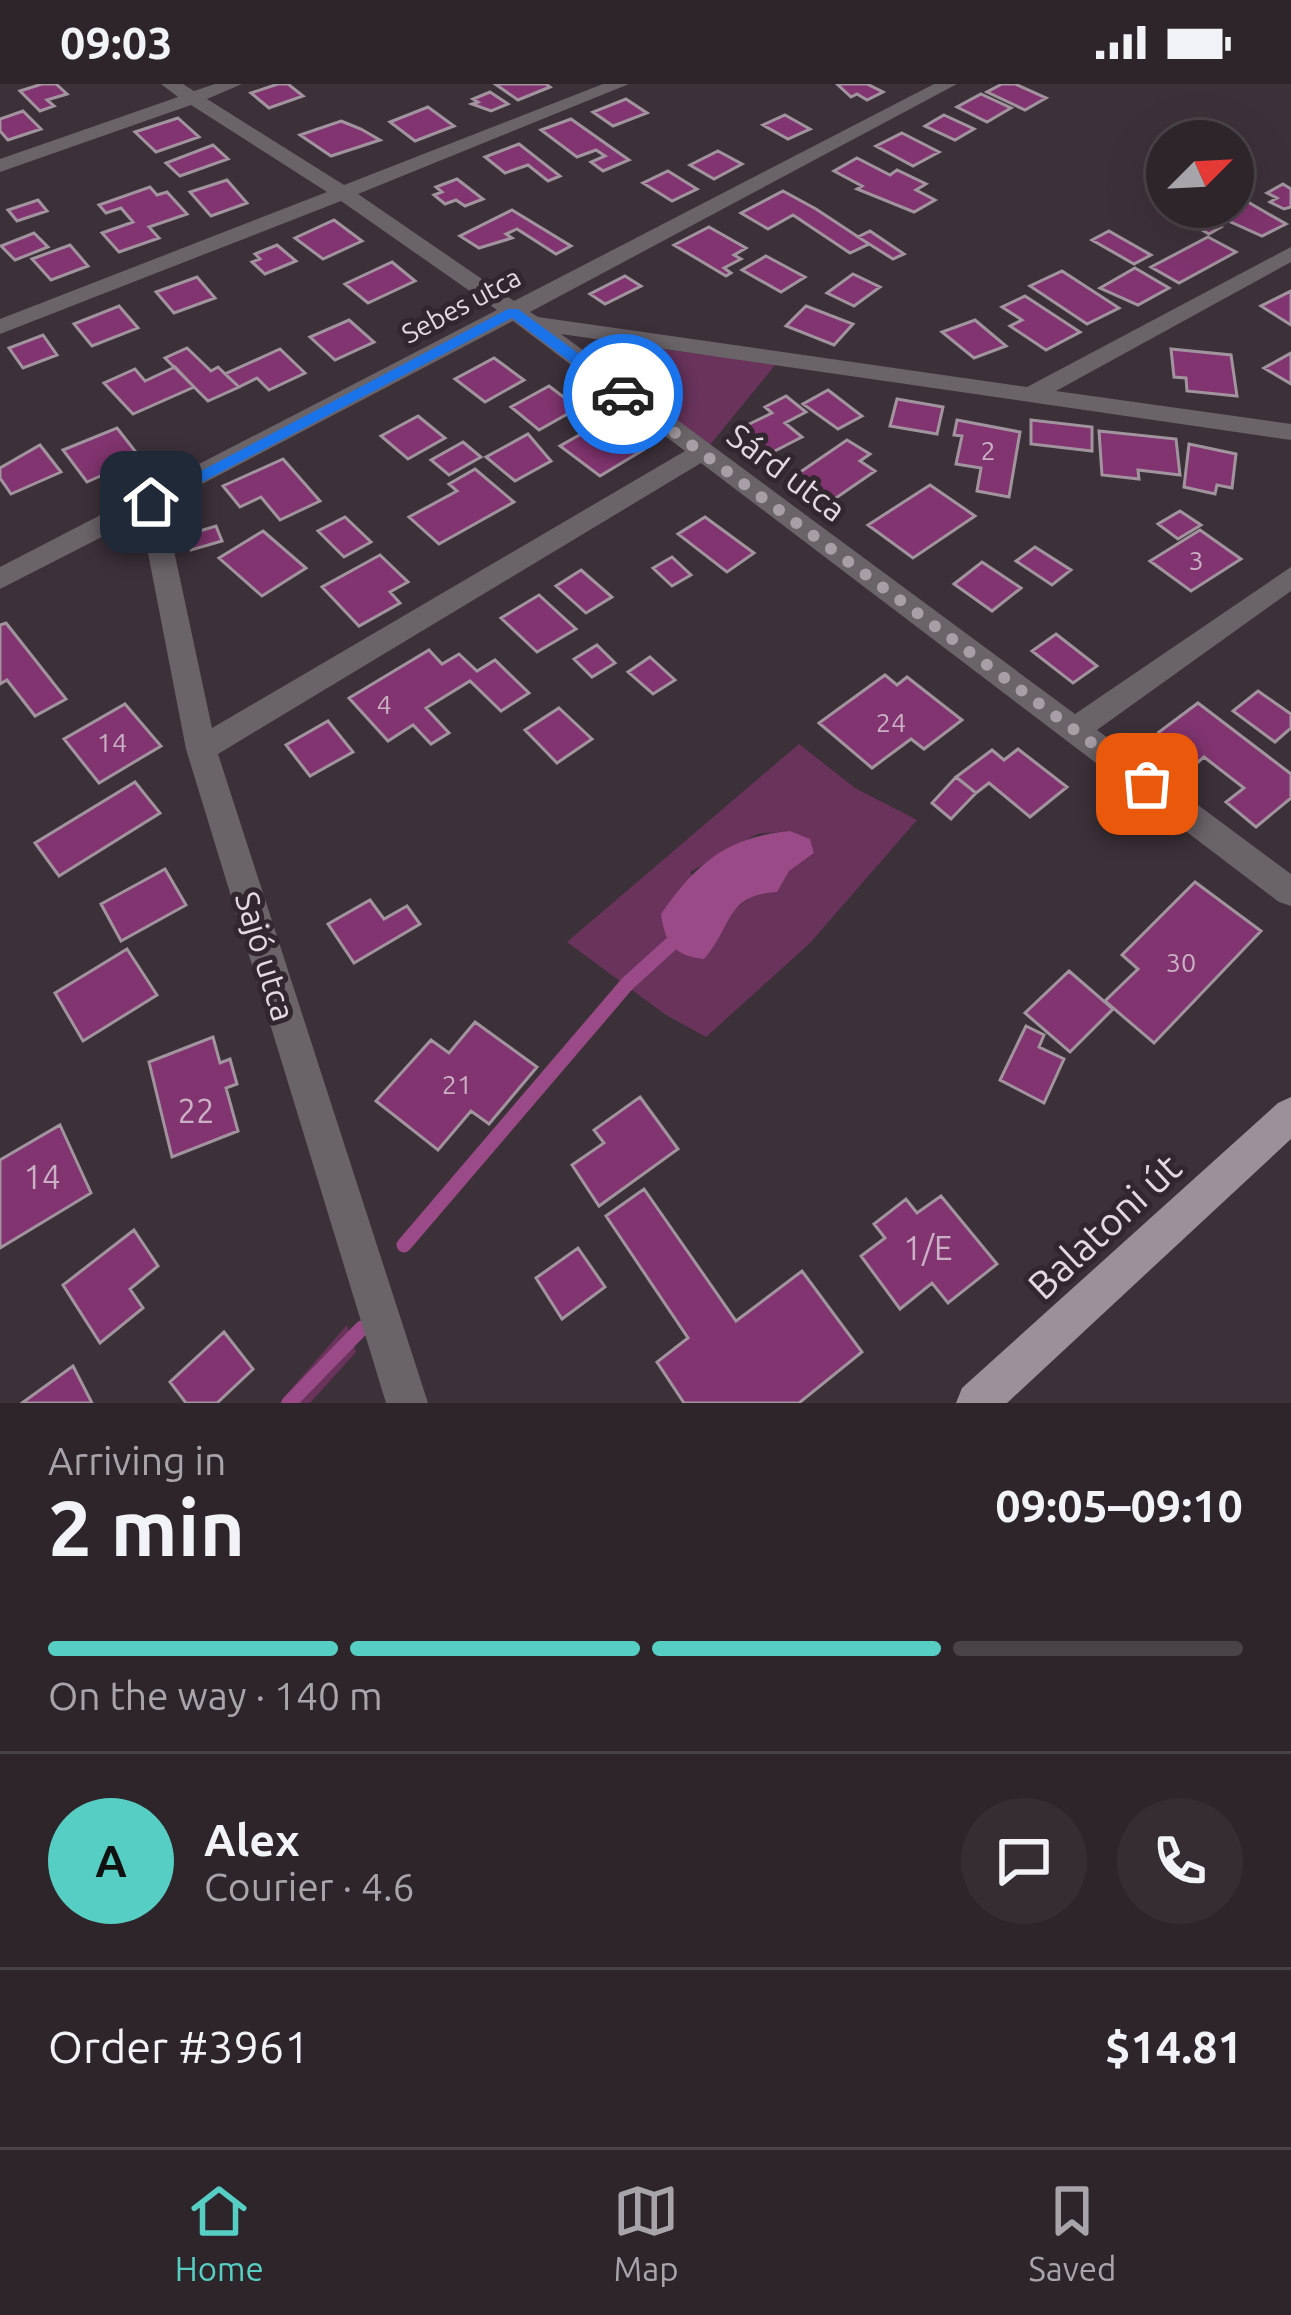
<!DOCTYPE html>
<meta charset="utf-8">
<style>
:root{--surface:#2e252b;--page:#362d33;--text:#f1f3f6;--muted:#a7a5a9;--line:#494247;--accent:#56cec3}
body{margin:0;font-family:Ubuntu,sans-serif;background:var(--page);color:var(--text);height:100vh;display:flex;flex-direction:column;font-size:45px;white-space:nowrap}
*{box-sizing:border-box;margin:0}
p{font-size:39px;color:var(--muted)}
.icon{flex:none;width:66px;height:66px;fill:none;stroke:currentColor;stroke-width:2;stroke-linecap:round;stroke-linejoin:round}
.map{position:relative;height:1319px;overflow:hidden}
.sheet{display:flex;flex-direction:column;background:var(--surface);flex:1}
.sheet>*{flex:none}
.needle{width:78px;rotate:66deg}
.buttons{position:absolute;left:1146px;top:36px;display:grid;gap:24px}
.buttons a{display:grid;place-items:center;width:108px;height:108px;border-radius:50%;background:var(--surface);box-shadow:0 12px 48px #0002,0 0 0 3px var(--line);font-size:60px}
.pin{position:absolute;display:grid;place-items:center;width:102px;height:102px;color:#fff;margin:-51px;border-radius:24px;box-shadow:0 6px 18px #0006}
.courier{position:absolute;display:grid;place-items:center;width:120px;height:120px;margin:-60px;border:9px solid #1a73e8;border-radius:50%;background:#fff;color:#222;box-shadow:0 3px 15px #0007}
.head em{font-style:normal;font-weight:600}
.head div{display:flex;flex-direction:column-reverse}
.head{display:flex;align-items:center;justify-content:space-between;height:204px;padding:0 48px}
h1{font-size:78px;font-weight:600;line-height:90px}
.bar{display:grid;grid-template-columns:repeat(4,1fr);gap:18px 12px;align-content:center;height:144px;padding:0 48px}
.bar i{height:15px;border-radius:9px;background:var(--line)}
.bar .on{background:var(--accent)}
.bar p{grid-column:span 4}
.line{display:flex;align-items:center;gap:30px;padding:0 48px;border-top:3px solid var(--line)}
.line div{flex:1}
.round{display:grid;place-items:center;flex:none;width:126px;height:126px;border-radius:63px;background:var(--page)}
.status{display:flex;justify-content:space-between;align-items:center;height:84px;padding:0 60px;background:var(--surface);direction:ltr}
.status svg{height:33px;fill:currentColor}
.tabs{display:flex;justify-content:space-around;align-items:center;height:168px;border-top:3px solid var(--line);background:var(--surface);font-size:33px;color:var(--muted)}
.tabs a{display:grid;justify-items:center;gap:6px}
.tabs .on{color:var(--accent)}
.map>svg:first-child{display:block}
</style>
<div class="status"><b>09:03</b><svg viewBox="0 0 49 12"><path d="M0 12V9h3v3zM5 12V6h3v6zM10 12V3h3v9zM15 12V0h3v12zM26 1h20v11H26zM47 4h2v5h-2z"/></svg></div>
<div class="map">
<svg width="1291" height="1319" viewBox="0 0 1291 1319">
<rect width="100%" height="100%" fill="#3d3139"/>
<path fill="#69335c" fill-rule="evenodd" d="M609,258L776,280L709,362L598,277L594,265Z
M799,660L855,704L917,736L810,859L706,953L666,931L567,858ZM789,747L810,755L814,769C784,791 753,808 726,833L690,788L757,750Z
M347,1241L356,1268L310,1319H279Z"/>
<path fill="#9a4b87" d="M790,747L810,755L814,769L789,787L777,808C724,811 733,843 704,875C674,872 665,859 661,830C696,780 726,753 790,747Z"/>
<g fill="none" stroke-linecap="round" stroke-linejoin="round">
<path stroke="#9a4b87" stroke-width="15" d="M404,1161L627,900L670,861
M289,1319L362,1244"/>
</g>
<path fill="#81346f" stroke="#a2949e" stroke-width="3" d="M42,0H56L67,10L47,16L54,22L40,27L20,7Z
M278,0H288L303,12L269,24L251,9Z
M495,0H546L550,3L518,16Z
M837,0H867L883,8L867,16L857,10L851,13Z
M1002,0H1015L1046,14L1025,26L987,8Z
M490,8L508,20L491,27L472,20L478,18L473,15Z
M981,10L1011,24L987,38L957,23Z
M626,15L647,29L613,42L593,28Z
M428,23L454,42L415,57L390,38Z
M23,27L41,45L8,56L0,47V35Z
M785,31L810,45L788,55L763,41Z
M944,31L974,45L955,56L925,42Z
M178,34L199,53L156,68L135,48Z
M571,35L629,76L603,87L591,78L605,72L596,66L577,73L541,46Z
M341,37L361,45L380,56L331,72L300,51Z
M902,49L939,68L913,82L876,62Z
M519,60L560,92L548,97L528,81L505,89L485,73Z
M213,61L228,75L180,92L166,79Z
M718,67L742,80L714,95L690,81Z
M857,74L890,91L897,86L926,100L916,106L935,116L914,128L857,105L862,102L834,87Z
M668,87L697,105L672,117L643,99Z
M457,95L483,115L465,122L456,116L445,120L434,111L442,108L436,103Z
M227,96L247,119L211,132L190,108Z
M1283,100L1291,105V123L1284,125L1270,118L1277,114L1267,109Z
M150,103L157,111L167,108L187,130L149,143L159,154L119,168L102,149L133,138L121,124L106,129L99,121Z
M783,107L816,125L869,160L850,169L793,131L768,145L741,129Z
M1240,114L1248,118L1286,140L1262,152L1204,126L1233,123Z
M38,116L47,127L17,137L8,126Z
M1185,123L1221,143L1209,150L1164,124Z
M512,126L571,162L556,170L517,145L506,150L512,154L479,164L460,152Z
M334,136L362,157L323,175L295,154Z
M709,143L746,164L734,171L741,175L724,184L731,189L726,192L674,161Z
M870,147L904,170L893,175L858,153Z
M1109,147L1151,171L1134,180L1092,156Z
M34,149L48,163L15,176L1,162Z
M1208,153L1236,168L1179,199L1151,183Z
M70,161L88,182L51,196L32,175Z
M277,161L296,177L265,190L252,178L260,175L255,170Z
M766,172L805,193L781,208L742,186Z
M392,178L415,197L368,219L345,200Z
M1135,184L1169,204L1138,221L1100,204Z
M1062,187L1119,224L1087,240L1030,202Z
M853,190L880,203L854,222L827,209Z
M625,192L641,202L605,220L590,210Z
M197,193L215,214L174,229L156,208Z
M1291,207V241L1261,222Z
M1025,212L1080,248L1046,266L1010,242L1022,236L1002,223Z
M119,222L138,244L92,262L74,240Z
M806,222L853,240L834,261L786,242Z
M349,236L374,258L335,276L310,253Z
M975,236L1006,262L974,274L942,248Z
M43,251L57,271L23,284L9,264Z
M187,264L211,287L218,283L239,303L208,317L165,274Z
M280,265L305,289L269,306L257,294L239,303L225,290Z
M1171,265L1231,271L1237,312L1187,307L1186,294L1174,293Z
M1291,269V300L1264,284Z
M494,274L524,296L485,318L455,295Z
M175,283L194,303L133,330L104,299L135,285L145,297Z
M549,302L578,324L539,346L511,323Z
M828,306L862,332L838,345L803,320Z
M786,312L806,328L785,339L802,353L765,372L735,347L772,329L765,323Z
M897,315L943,323L937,350L890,342Z
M418,332L445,354L408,375L381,352Z
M957,336L1020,348L1009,413L977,407L981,384L956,380L962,352L954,351Z
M1031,336L1092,343V367L1031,360Z
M604,337L643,366L600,392L560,362Z
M117,344L146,381L119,392L114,386L87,398L63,366Z
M1099,347L1176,355L1180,391L1138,386L1139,395L1102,391Z
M528,350L551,377L515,397L486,373Z
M847,356L870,370L860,377L875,387L833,416L796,391Z
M463,358L481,373L449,391L431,376Z
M1189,360L1236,370L1232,404L1217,401L1215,410L1184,403Z
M40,361L61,388L11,410L0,394V384Z
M283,375L320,417L280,436L261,413L240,423L223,402Z
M475,385L514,418L439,460L409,433L457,407L449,400Z
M930,401L975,432L913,474L868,441Z
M1180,427L1201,441L1178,455L1158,440Z
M345,433L371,458L344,473L318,447Z
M705,433L754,469L727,488L678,450Z
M216,442L222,457L191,466L186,451Z
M1200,446L1241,475L1191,507L1150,477Z
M263,447L306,484L262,512L219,474Z
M1035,463L1071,486L1052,501L1016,477Z
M380,471L408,498L390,508L400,519L359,542L322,503Z
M672,473L691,491L672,502L653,484Z
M982,478L1021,504L992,527L954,500Z
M581,486L612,513L586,529L556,502Z
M539,511L576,545L537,568L501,534Z
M6,539L66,615L35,632L7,596L0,600V541Z
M1056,550L1097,582L1073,599L1032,567Z
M597,561L615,579L592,593L574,575Z
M429,566L442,580L459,570L477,587L495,576L529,609L501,627L470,597L426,624L449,649L431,660L413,641L388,657L349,614Z
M650,573L675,596L653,610L628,588Z
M885,591L897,601L907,593L962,636L924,665L911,655L872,684L819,639Z
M1258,607L1291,630V644L1275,658L1233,627Z
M1198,619L1291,690V714L1256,743L1226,718L1244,704L1204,673L1197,679L1159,648Z
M125,620L161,662L99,699L64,655Z
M559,624L592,655L557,679L525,646Z
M328,637L353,668L310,692L286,661Z
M1018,665L1067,703L1030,733L989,699L976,709L956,693L992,666L1004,676Z
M956,693L976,709L951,735L932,719Z
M135,698L160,729L59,792L35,759Z
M165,785L186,821L121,857L101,820Z
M1195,798L1261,847L1154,959L1105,917L1138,885L1122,871Z
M370,816L384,835L407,822L420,840L354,879L328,840Z
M127,865L157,911L83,957L55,909Z
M1069,887L1113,925L1070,968L1025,929Z
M475,938L537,983L489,1040L471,1027L438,1066L376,1017L431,956L449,969Z
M1026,942L1044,951L1039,963L1064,975L1044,1019L1000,996Z
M213,953L220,979L230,975L237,1000L226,1004L238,1047L172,1073L149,978Z
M640,1013L678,1065L599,1122L572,1081L604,1059L594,1046Z
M60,1041L91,1109L0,1164V1076Z
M644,1105L736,1237L802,1187L862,1268L799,1319H684L657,1278L688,1254L606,1132Z
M941,1112L997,1180L948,1219L932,1199L900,1225L861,1172L885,1154L874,1140L906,1115L917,1129Z
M134,1146L158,1182L130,1205L143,1224L100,1259L63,1201Z
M578,1164L605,1203L562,1235L536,1194Z
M224,1248L253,1285L217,1319H186L170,1298Z
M73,1282L92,1319H22Z"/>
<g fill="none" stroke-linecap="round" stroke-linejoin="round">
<path fill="#6a6368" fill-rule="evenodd" d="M161,0H183L194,7L215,0H242L207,15L344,101L603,0H629L358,110L514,217L934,0H957L530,228L538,233L1027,303L1291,163V178L1056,307L1291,340V356L561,250L1075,630L1291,483V507L1097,646L1291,790V822L1279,818L701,379L218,670L428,1319H386L186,665L141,433L0,505V483L497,226L341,117L0,250V235L327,108L191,21L0,88V75L178,13ZM513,237L685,367L212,644L164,420Z"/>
<path fill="#9d9199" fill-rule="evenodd" d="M1291,1013V1055L1007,1319H956L962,1304L1278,1019Z"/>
</g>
<path fill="#1a73e8" d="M508,225H518L628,306V313H617L512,234L157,422L142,418Z"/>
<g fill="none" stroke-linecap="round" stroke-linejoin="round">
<path stroke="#a89fa6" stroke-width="12" stroke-dasharray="0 21.6" d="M623,310L1147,700"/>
</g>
<g text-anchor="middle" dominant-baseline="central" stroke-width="10" stroke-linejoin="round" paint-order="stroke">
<g font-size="27" fill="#e2dae0" stroke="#32272f">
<text transform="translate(461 221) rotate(-28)">Sebes utca</text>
</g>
<g font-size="27" fill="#cab0c4">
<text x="988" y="366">2</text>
<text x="1196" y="476">3</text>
<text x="384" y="620">4</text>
<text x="891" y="638">24</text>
<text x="112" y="658">14</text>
<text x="1181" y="878">30</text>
<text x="457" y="1000">21</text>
</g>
<g font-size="33" fill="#e2dae0" stroke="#32272f">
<text transform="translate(787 388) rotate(37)">Sárd utca</text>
<text transform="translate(266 872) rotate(73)">Sajó utca</text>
</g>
<g font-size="33" fill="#cab0c4">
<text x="196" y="1026">22</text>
<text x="42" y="1092">14</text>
<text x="928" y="1163">1/E</text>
</g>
<g font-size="39" fill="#e2dae0" stroke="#32272f">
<text transform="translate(1104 1142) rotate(-43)">Balatoni út</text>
</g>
</g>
</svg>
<div class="buttons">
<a><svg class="needle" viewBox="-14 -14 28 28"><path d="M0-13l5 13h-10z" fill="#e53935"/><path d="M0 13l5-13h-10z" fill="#a7a5a9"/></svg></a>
</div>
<div class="pin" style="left:1147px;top:700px;background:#ea580c"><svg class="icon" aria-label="bag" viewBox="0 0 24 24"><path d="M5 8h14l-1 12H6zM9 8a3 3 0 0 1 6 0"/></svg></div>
<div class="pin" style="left:151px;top:418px;background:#1f2937"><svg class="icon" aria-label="home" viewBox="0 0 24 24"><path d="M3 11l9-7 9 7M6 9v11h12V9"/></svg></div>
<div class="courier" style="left:623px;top:310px"><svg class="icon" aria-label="car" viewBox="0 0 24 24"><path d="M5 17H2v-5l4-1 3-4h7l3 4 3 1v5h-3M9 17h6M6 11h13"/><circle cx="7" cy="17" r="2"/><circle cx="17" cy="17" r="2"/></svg></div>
</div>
<section class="sheet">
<div class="head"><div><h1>2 min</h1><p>Arriving in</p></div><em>09:05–09:10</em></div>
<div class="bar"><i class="on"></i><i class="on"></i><i class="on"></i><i></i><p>On the way · 140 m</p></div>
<div class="line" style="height:216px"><b class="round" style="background:var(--accent);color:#111">A</b><div><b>Alex</b><p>Courier · 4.6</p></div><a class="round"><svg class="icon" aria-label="chat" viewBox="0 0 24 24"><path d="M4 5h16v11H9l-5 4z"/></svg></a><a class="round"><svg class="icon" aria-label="phone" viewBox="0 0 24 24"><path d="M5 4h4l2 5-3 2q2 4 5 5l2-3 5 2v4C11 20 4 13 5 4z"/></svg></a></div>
<div class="line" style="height:156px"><div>Order #3961</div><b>$14.81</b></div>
</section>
<nav class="tabs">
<a class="on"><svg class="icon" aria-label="home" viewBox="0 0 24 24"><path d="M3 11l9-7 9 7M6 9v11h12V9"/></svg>Home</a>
<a><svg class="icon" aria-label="map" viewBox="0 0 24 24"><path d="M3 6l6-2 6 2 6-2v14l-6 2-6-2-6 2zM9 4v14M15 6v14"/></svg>Map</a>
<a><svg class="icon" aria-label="saved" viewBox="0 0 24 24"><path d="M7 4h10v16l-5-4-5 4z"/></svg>Saved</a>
</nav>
